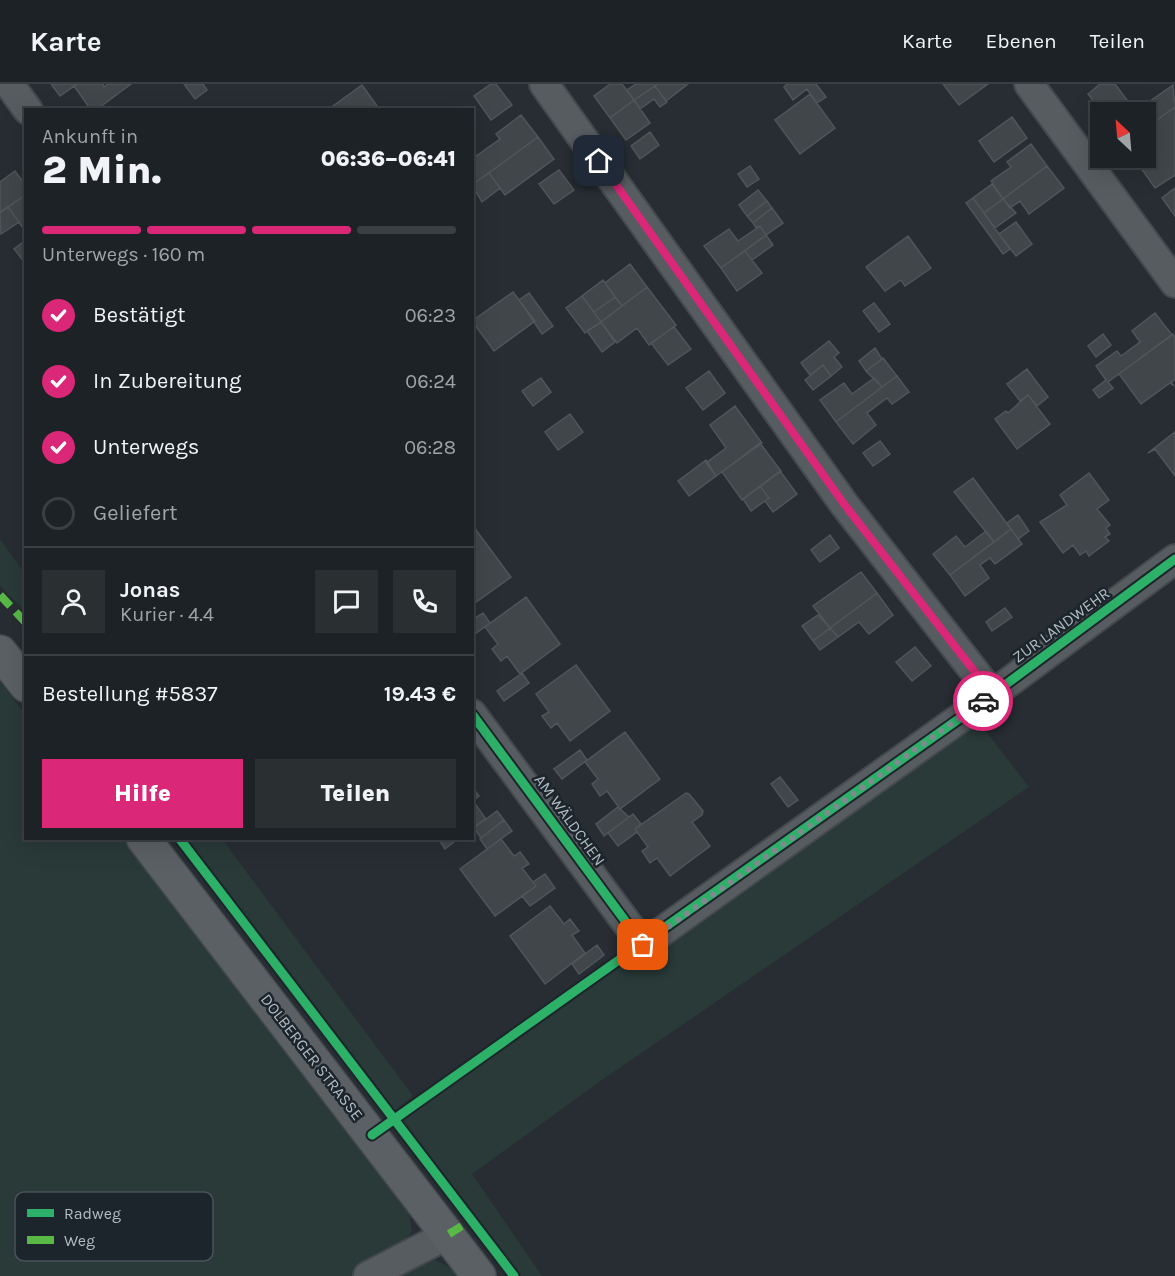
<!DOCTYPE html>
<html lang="de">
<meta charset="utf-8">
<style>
:root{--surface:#1d2226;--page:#2a2f32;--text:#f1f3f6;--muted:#a0a4a7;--line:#3b3f43;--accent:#db2777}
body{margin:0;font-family:Karla,sans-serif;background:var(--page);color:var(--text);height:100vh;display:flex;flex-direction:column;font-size:22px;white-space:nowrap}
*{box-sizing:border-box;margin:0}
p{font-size:20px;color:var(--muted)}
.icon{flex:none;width:33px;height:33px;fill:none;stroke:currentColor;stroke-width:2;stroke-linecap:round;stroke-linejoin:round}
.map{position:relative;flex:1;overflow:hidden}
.sheet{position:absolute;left:24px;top:24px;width:450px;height:732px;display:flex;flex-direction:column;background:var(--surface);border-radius:0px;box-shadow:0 6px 24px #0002,0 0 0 2px var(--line)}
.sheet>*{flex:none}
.needle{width:39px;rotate:334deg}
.buttons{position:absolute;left:1090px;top:18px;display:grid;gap:12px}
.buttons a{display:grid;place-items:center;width:66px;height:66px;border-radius:0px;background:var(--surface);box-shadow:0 6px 24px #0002,0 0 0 2px var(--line);font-size:30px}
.pin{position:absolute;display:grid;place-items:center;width:51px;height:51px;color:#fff;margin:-26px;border-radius:12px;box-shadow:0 3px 9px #0006}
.courier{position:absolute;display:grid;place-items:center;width:60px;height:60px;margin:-30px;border:4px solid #db2777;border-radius:50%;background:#fff;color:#222;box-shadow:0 2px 8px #0007}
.head em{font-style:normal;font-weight:800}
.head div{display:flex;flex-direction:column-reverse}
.head{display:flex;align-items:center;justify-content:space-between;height:102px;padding:0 18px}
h1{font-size:39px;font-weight:800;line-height:45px}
.bar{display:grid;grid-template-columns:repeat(4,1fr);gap:9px 6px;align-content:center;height:72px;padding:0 18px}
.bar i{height:8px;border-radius:4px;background:var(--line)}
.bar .on{background:var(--accent)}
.bar p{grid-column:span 4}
.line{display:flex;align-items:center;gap:15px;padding:0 18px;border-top:2px solid var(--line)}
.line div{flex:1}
.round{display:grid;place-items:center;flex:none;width:63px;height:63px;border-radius:0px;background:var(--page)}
ol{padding:0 18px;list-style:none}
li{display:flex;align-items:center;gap:18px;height:66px}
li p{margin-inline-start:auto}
li .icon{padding:6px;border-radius:50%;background:var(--accent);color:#fff;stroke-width:4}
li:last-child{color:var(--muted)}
li i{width:33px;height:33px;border:3px solid var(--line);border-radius:50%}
.button{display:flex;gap:12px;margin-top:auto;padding:12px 18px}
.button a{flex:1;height:69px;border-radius:0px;background:var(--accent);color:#fff;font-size:24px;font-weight:800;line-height:69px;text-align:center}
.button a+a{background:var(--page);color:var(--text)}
header{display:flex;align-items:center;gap:36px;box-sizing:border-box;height:84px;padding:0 30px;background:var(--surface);border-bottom:2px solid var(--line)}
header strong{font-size:28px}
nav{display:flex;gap:33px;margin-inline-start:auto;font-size:21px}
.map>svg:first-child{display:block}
</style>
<header>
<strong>Karte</strong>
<nav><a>Karte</a><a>Ebenen</a><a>Teilen</a></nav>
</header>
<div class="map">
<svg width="1175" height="1192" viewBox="0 0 1175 1192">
<rect width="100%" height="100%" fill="#272d32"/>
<path fill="#293a38" d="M0,455L25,490V527L0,502Z
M0,598L25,630L26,754L122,755L408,1123L412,1147L399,1166L351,1192H0Z
M975,633L1029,703L602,996L472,1090L542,1192H518L401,1035Z
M185,755H222L413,1012L394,1027Z
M433,1175L453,1185L458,1192H399L396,1187L415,1177Z"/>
<path fill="#41464a" stroke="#4f5559" stroke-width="1.5" d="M51,0H77L60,12Z
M77,0H103L104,3L108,0H131L96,26H91L74,2Z
M184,0H203L207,6L195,15Z
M491,0H496L512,21L491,36L474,12Z
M610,0H622L634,16L610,34L594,12Z
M636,0H654L655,2L634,16L627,6Z
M657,0H688L666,17L655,2Z
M787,0H816L826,13L817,19L807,5L793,16L784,3Z
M943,0H988L959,21Z
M1100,0H1115L1127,16L1111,28H1102L1088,10Z
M362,1L380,26H329V25Z
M1173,1L1175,23L1147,43L1146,28L1136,27Z
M655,2L667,18L660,23L654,15L640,25L634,16Z
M810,10L835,44L800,70L775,36Z
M634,16L650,39L626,56L610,34Z
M1175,23V91L1155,104L1134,74H1146V44Z
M521,31L538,53L472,101V75L500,55L496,50Z
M1012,33L1027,54L994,78L979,57Z
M650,48L659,61L640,75L631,62Z
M538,53L554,75L505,111L489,89Z
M1031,60L1047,82L1003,115L991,97L1011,83L1007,78Z
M750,82L759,95L747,103L738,90Z
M1047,82L1064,104L1029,130L1020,117L1010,124L1003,115Z
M559,86L574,106L554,120L539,100Z
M15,87L26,102V111L0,128V98Z
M489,89L500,104L482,118L472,101Z
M992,100L1003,115L984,129L973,114Z
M1175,104V132L1162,114Z
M758,106L767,117L747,132L739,121Z
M26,111V142L23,144L8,123Z
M973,114L1010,165L1003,170L966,119Z
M1003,115L1016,129L995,144L984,129Z
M767,117L772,124L753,139L747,132Z
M8,123L19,138L1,150L0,129Z
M772,124L783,139L766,151L760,142L756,144L753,139Z
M1016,138L1032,160L1016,172L999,150Z
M760,142L766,151L721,184L704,162L729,145L738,157Z
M766,151L773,161L752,176L745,167Z
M908,152L931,184L905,202L901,196L885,207L866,183Z
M26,156V180L14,165Z
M745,167L762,189L737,207L721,184Z
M630,180L647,203L622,222L605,199Z
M603,196L615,213L594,228L582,212Z
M647,203L676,241L649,261L637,244L617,259L601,238Z
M513,208L535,237L494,267L472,237Z
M529,209L553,242L542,250L519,216Z
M582,212L601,238L585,249L566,224Z
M615,213L622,222L601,238L594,228Z
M874,219L890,240L879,248L863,227Z
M1155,229L1172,251L1108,298L1113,304L1099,314L1093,306L1106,296L1096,282L1117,267L1121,272L1140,258L1132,247Z
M601,238L615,258L602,268L587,247Z
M674,243L691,265L668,281L651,259Z
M1103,250L1111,261L1096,273L1088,262Z
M1173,250L1175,254V296L1171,298L1174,302L1170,299L1141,320L1119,290Z
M829,257L839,269L834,273L842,283L831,292L823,281L810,291L801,279Z
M875,264L882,275L866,287L859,277Z
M883,274L897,292L882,303L866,287Z
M823,281L831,292L813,306L805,296Z
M1027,285L1048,313L1037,322L1028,311L1020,317L1007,300Z
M709,287L725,309L703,326L686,304Z
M897,292L909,308L892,320L887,314L867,329L876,341L853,360L836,338Z
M541,294L551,308L533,322L522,307Z
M874,294L882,303L836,338L820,316L844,299L852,310Z
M1028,311L1050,340L1017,365L995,335L1006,327L1008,329Z
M735,322L762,359L716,392L706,379L726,364L710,341Z
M570,330L583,348L558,366L545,348Z
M1175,348V392L1155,365L1148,369Z
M880,357L890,370L873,382L863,369Z
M760,359L781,387L742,416L722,388Z
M706,376L716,392L689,412L678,397Z
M780,387L797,410L773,428L765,417L769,414L760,402Z
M1089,389L1109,416L1097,425L1110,441L1106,444L1110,450L1105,453L1109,457L1089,472L1086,467L1080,471L1073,461L1063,469L1040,438L1067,421L1060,411Z
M973,394L1011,445L994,458L954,408Z
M760,402L769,414L751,427L743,415Z
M1018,431L1029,447L1018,455L1007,439Z
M1011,445L1022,460L995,480L990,474L980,481L989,494L965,512L950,491Z
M476,446L511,493L472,521V448Z
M986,447L994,458L950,491L933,470L956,452L965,463Z
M830,451L839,464L820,478L811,466Z
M861,488L877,509L830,544L813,522Z
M877,509L893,531L869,550L859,538L838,553L830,544Z
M526,513L560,560L520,590L507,572L501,577L492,565L498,560L485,543Z
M1005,524L1012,533L992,547L986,538Z
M483,529L490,539L472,552V536Z
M818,531L830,544L813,557L802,542Z
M830,544L838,553L820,566L813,557Z
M915,563L931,582L912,597L896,578Z
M576,581L610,627L570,657L557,639L551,644L542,632L549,628L536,610Z
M522,589L529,599L504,617L497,607Z
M625,648L660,695L620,725L607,707L600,712L592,700L598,695L585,678Z
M580,666L587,676L562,695L554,685Z
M780,693L798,716L788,723L771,700Z
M472,703L479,712L473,717L486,735L472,744Z
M686,709L689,710L703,727L702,731L692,738L710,762L670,792L657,774L650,779L642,767L648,763L635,745Z
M618,723L629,733L604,752L596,740Z
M497,727L504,736L481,754L474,744Z
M633,730L641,740L635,745L637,748L618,762L608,749Z
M504,736L512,747L487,765L480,755Z
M438,754H459L445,765Z
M501,755L514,772L520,768L529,780L522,784L536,802L495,832L460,785Z
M545,790L555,804L530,822L522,812L536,802L533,798Z
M550,822L564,840L570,835L579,847L572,851L585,869L545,900L510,852Z
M597,861L604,871L579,890L572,880Z"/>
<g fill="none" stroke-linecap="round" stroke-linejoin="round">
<defs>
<path id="minor" d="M9,0L28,26
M544,0L844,420L992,610
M1029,0L1175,199
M472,630L643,861L970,627L1175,475
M368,1192L449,1150"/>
<path id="secondary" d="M0,568L26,601
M143,754L479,1192"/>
</defs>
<use href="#minor" stroke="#44494d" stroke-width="32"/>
<use href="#secondary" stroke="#44494d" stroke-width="36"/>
<use href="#minor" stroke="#575c60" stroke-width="28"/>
<use href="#secondary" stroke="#5b6064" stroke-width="33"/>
<path stroke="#58b947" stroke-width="8" stroke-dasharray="15 8" stroke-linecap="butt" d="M0,511L26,539
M449,1150L473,1135"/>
<defs>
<path id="cycleway" d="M472,630L643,861
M179,754L514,1192
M372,1051L970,627L1175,475"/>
</defs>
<use href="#cycleway" stroke="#1c252b" stroke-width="13"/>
<use href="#cycleway" stroke="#2db169" stroke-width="9"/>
</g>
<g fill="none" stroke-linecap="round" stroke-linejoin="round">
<path stroke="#818990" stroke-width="6" stroke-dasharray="0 10.8" d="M643,861L983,617"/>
<path stroke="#db2777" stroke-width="8" d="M599,77L844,420L992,610L983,617"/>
</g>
<g text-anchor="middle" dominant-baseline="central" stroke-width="5" stroke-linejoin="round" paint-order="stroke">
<g font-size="16" fill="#b1bbc3" stroke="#1c252b">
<text transform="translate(1061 541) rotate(-36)">ZUR LANDWEHR</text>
<text transform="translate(570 736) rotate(54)">AM WÄLDCHEN</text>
<text transform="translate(312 973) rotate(52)">DOLBERGER STRASSE</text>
</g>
</g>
<rect x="15" y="1108" width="198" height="69" rx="9" fill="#1c252b" stroke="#495259" stroke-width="1.5"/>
<rect x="27" y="1125" width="27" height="8" fill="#2db169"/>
<rect x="27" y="1152" width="27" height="8" fill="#58b947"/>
<g font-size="16" fill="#b1bbc3">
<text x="64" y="1135">Radweg</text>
<text x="64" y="1162">Weg</text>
</g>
</svg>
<div class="buttons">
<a><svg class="needle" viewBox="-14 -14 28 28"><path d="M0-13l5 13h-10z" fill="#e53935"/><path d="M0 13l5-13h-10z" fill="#a0a4a7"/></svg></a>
</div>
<div class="pin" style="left:643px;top:861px;background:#ea580c"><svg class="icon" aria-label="bag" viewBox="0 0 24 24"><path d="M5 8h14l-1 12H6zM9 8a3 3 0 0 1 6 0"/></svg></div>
<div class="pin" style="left:599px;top:77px;background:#1f2937"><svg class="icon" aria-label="home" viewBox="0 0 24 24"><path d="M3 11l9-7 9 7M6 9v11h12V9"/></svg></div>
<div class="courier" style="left:983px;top:617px"><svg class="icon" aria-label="car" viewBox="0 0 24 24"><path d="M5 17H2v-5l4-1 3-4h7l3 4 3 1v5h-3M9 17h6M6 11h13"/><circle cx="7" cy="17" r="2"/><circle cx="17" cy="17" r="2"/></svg></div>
<section class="sheet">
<div class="head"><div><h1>2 Min.</h1><p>Ankunft in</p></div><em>06:36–06:41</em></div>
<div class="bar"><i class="on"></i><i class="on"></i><i class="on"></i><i></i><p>Unterwegs · 160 m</p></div>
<ol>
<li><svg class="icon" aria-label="check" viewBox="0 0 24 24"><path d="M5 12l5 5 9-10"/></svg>Bestätigt<p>06:23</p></li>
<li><svg class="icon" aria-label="check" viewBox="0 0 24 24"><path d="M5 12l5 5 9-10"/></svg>In Zubereitung<p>06:24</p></li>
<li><svg class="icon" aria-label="check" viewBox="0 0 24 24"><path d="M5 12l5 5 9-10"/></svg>Unterwegs<p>06:28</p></li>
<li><i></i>Geliefert</li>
</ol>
<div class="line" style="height:108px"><a class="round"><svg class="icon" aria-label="person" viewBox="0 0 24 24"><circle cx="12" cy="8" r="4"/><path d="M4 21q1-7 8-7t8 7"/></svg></a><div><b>Jonas</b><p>Kurier · 4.4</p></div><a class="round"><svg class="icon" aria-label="chat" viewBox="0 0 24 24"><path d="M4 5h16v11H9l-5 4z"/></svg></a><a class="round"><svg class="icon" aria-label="phone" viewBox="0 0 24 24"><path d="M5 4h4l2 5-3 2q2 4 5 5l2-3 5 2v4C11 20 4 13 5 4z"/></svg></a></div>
<div class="line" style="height:78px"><div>Bestellung #5837</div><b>19.43 €</b></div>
<div class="button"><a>Hilfe</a><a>Teilen</a></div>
</section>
</div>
